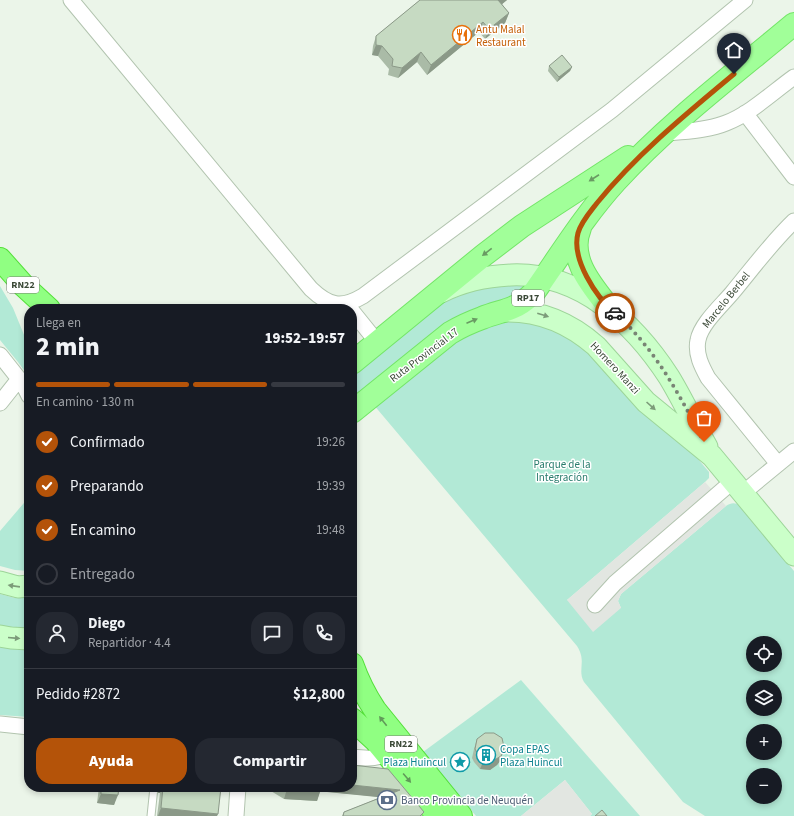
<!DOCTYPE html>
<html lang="es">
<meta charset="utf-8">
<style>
:root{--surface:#171b24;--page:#242831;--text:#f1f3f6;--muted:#9ea1a6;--line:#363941;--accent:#b45309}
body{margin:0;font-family:"Source Sans 3",sans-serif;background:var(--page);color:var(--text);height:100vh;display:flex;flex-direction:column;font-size:15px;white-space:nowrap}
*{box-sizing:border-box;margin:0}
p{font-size:13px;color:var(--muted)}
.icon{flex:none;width:22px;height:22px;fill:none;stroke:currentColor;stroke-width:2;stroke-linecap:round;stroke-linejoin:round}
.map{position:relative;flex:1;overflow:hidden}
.drawer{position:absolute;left:24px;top:304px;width:333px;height:488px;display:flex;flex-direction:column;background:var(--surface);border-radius:16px;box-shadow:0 2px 6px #0003}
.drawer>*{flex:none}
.buttons{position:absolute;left:746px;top:636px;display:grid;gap:8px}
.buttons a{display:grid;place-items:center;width:36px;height:36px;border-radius:50%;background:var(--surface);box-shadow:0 2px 6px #0003;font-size:20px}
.pin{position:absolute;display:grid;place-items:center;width:34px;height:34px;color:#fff;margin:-41px -17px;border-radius:50% 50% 50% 0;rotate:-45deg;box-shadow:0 0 4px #0007}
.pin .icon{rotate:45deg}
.courier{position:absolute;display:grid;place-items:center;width:40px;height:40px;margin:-20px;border:3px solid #b45309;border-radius:50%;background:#fff;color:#222;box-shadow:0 1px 5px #0007}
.headline em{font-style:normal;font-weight:800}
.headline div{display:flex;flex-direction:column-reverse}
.headline{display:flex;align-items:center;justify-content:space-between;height:68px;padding:0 12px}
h1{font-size:26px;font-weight:800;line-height:30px}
.bar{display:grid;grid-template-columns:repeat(4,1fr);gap:6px 4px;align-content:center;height:48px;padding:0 12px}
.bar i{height:5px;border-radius:3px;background:var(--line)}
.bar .on{background:var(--accent)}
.bar p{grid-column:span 4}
.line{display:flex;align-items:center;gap:10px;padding:0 12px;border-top:1px solid var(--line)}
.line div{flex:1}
.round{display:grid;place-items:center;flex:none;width:42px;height:42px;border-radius:16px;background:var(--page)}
ol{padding:0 12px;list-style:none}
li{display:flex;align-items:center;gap:12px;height:44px}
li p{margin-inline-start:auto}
li .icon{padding:4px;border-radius:50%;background:var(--accent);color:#fff;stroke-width:4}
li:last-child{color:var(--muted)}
li i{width:22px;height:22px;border:2px solid var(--line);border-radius:50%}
.action{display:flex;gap:8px;margin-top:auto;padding:8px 12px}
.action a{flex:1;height:46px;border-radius:16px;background:var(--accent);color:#fff;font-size:16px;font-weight:800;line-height:46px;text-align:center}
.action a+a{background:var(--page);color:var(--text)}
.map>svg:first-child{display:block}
</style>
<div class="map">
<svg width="794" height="816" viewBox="0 0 794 816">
<rect width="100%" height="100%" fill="#ebf5e9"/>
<path fill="#b2e9d6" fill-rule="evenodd" d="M517,283L528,288L352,402V374C389,343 425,305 472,291C486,286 502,285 517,283Z
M0,286L13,308L29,347V377L18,362L0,340Z
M523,319L567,333L681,439L709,472V478L705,482L567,600L621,608L618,601L621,594L726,506C731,503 735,502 740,506L794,571V816H705L683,802L584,682C577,669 587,662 577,646L373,404L438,350L492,322ZM753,643H775V665H753ZM753,687H775V709H753ZM753,731H775V753H753ZM753,775H775V797H753Z
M29,497V571L15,570L0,566V531Z
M0,594L15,598H29V630L0,628Z
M0,645L29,647V717L0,715Z
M521,680L640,816H590L592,814L565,780L521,816H476L423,752Z"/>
<path fill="#e2e6e1" d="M705,482L726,506L621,594L618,601L621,608L593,632L567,600Z
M565,780L592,814L590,816H521Z"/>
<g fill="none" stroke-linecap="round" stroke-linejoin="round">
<defs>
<path id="service" d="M151,816L154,787"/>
<path id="minor" d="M71,0L311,289C329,306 341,309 363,296L612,110L745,0
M745,113L794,177
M663,134C683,131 706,131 726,123C750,114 773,92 794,77
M352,311L377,342
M0,355L23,384L29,396
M0,403L19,379
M778,464L708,378C702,367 695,354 698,340C701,324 721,306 732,293C752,269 771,243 794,221
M743,493L794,451
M595,605L615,583L733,481
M0,724L29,727
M352,757C370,759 378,760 392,748
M236,816L238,787"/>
<path id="secondary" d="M441,292C463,281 487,276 511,275C580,272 634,323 669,377C683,400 694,424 707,447
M504,311C540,310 570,323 596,346L646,402L712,456L794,555
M0,582L18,587L29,586
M0,636L11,638L29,639"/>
<path id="primary" d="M580,228C567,259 593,287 611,310
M352,363L484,255L522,226L628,157
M352,412L450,333C460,327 471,322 482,318C505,309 517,311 535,291C561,254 585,215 616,181C669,123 733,75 794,24"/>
<path id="trunk" d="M0,259L24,286L49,309
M352,664C358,681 365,695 375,710L461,816
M352,719L376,741L438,816"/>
</defs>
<use href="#service" stroke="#b2c4af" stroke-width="9"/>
<use href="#minor" stroke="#b2c4af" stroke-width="17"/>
<use href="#secondary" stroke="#9dd599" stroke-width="23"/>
<use href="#primary" stroke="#73e567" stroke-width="24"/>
<use href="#trunk" stroke="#54df39" stroke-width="24"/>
<use href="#service" stroke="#fff" stroke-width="7"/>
<use href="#minor" stroke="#fff" stroke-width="15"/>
<use href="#secondary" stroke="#cbffc9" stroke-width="21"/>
<use href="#primary" stroke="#a1ff99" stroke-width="22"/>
<use href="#trunk" stroke="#90ff82" stroke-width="22"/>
</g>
<path fill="#aabba7" d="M420,0H507L502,4L509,13L505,23L485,39L479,32L427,75L417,62L398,78L388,75L389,69L378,56L372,55L373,46L376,36Z
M549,66L572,67L570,71L557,82L548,71Z
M477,739L500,761L497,765L490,770L480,769L474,762L472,758L474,749Z
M352,765L423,816H342L344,812L381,797L320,791L317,801L284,799L266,788L259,787H352Z
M99,787H150L148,792L118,789L114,805L97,803Z
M159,787H221L217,816H157L160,793H158Z"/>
<path fill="#8b9988" d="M498,0H507L495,10Z
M509,13L505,23L485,39L489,29Z
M483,22L479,32L427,75L431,65Z
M376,45L382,46L378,56L372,55Z
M421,52L417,62L398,78L402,68Z
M572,67L570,71L557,82L559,77Z
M503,752L500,761L497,765L490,770L480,769L484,760Z
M352,785L400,790L397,799L317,791L319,787H352Z
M117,787H150L148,792L116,789Z
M161,787H162L160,793H158Z
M287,789L320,792L317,801L284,799Z
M101,794L118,795L114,805L97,803Z
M161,808L218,814L217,816H158Z"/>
<path fill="#c6dac2" stroke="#8b9988" d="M420,0H498L509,13L489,29L483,22L431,65L421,52L402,68L392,66L393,59L382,46L376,45V36Z
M562,55L572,67L559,77L549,66Z
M485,733H494L502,738L504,747L503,752L501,756L493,761L484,760L477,753L475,749L477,739Z
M352,765L388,769L424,812L420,816H343L344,812L400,790L352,785Z
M101,787H119L118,795L101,794Z
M163,787H221L218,814L161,808Z
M283,787H320V792L287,789Z
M602,810L607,816H595Z"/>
<defs><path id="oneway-solid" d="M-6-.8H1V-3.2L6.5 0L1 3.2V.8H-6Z"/></defs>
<g fill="#699b63">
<use href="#oneway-solid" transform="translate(594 178) rotate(147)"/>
<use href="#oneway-solid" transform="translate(487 252) rotate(142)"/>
<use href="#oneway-solid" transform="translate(472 321) rotate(-23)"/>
</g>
<g fill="#7c9b79">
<use href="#oneway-solid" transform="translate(543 315) rotate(17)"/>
<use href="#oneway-solid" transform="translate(651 406) rotate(42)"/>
<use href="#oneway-solid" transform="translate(14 586) rotate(-172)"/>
<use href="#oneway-solid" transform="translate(14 638) rotate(5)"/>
</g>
<g fill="#619b59">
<use href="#oneway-solid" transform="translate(383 721) rotate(-128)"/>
<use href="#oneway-solid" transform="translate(407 778) rotate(50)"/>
</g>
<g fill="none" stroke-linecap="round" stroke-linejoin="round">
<path stroke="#798575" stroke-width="4" stroke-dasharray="0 7.2" d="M615,313C656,350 679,394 704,442"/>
<path stroke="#b45309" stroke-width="5" d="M615,313C596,297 571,259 578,233C581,222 590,212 597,203C637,154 686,114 734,74"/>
</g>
<defs>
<symbol id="restaurant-ring" viewBox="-11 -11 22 22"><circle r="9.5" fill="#fff" stroke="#e8710a" stroke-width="1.5"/><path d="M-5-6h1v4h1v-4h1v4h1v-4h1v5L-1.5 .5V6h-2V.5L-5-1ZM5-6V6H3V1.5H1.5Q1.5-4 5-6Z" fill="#e8710a"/></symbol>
<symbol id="building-ring" viewBox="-11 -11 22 22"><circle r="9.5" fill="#fff" stroke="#0f9aa8" stroke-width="1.5"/><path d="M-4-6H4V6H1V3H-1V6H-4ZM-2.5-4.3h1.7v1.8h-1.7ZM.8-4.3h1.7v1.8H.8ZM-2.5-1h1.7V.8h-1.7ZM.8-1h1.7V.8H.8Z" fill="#0f9aa8"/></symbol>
<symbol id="sight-ring" viewBox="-11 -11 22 22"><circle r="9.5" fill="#fff" stroke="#0f9aa8" stroke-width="1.5"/><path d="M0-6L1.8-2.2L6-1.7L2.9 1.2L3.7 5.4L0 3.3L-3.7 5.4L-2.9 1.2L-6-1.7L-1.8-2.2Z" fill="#0f9aa8"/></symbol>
<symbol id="bank-ring" viewBox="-11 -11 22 22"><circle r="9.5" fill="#fff" stroke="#5c6f8a" stroke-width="1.5"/><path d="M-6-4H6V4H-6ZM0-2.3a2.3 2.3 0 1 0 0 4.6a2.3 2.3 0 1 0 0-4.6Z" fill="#5c6f8a"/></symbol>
</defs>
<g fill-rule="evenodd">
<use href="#restaurant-ring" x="451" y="24" width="22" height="22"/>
<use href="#building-ring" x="475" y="744" width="22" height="22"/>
<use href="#sight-ring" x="449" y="751" width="22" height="22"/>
<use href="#bank-ring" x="376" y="789" width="22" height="22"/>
</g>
<g text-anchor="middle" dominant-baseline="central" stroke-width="3" stroke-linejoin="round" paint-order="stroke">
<g fill="#fff" stroke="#768073" stroke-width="1">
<rect x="7" y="277" width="32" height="16" rx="3"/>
<rect x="512" y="290" width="32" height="16" rx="3"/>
<rect x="385" y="736" width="32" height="16" rx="3"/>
</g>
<g font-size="10" font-weight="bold" fill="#3b4937">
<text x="23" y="285">RN22</text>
<text x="528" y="298">RP17</text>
<text x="401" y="744">RN22</text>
</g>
<g font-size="11" fill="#c56008" stroke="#fff" text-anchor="start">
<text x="476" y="29">Antu Malal<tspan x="476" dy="13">Restaurant</tspan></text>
</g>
<g font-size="11" fill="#3b4937" stroke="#fff">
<text transform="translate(726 300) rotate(-51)">Marcelo Berbel</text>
<text transform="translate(424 355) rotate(-37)">Ruta Provincial 17</text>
<text transform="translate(615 368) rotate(47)">Homero Manzi</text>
</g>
<g font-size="11" fill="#297c6d" stroke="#fff">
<text x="562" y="464">Parque de la<tspan x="562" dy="13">Integración</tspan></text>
</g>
<g font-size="11" fill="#0d838f" stroke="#fff" text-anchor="start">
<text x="500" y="749">Copa EPAS<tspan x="500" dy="13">Plaza Huincul</tspan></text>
<text x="446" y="762" text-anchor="end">Plaza Huincul</text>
</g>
<g font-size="11" fill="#4e5e75" stroke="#fff" text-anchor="start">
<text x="401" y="800">Banco Provincia de Neuquén</text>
</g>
</g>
</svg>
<div class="buttons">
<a><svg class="icon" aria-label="locate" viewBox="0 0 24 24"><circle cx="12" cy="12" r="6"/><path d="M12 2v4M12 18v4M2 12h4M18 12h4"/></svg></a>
<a><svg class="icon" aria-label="layers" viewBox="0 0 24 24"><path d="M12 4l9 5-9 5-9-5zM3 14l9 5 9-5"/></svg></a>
<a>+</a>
<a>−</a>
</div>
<div class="pin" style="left:704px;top:442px;background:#ea580c"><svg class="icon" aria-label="bag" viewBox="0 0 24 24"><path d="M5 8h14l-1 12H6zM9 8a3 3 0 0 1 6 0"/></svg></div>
<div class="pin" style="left:734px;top:74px;background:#1f2937"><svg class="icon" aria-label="home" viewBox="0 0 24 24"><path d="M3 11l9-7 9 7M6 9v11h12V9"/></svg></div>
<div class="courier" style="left:615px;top:313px"><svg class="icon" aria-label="car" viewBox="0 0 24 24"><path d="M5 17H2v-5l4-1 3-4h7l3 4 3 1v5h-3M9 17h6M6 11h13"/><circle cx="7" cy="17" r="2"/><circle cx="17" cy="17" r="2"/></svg></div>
<section class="drawer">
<div class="headline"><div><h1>2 min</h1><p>Llega en</p></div><em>19:52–19:57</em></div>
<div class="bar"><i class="on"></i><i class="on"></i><i class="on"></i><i></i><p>En camino · 130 m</p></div>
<ol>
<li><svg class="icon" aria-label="check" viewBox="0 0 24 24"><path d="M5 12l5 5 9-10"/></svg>Confirmado<p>19:26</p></li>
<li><svg class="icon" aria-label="check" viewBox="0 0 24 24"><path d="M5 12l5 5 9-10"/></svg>Preparando<p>19:39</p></li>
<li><svg class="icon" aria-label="check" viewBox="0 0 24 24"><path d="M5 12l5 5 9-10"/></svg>En camino<p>19:48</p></li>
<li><i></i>Entregado</li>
</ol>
<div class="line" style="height:72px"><a class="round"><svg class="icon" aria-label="person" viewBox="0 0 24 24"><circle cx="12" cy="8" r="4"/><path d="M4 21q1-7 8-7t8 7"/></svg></a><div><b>Diego</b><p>Repartidor · 4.4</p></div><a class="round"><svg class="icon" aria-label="chat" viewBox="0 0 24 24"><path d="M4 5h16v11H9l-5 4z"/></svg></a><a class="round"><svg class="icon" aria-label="phone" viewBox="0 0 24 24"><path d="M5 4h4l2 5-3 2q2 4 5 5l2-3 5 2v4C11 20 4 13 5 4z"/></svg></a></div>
<div class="line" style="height:52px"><div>Pedido #2872</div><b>$12,800</b></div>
<div class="action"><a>Ayuda</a><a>Compartir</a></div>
</section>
</div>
